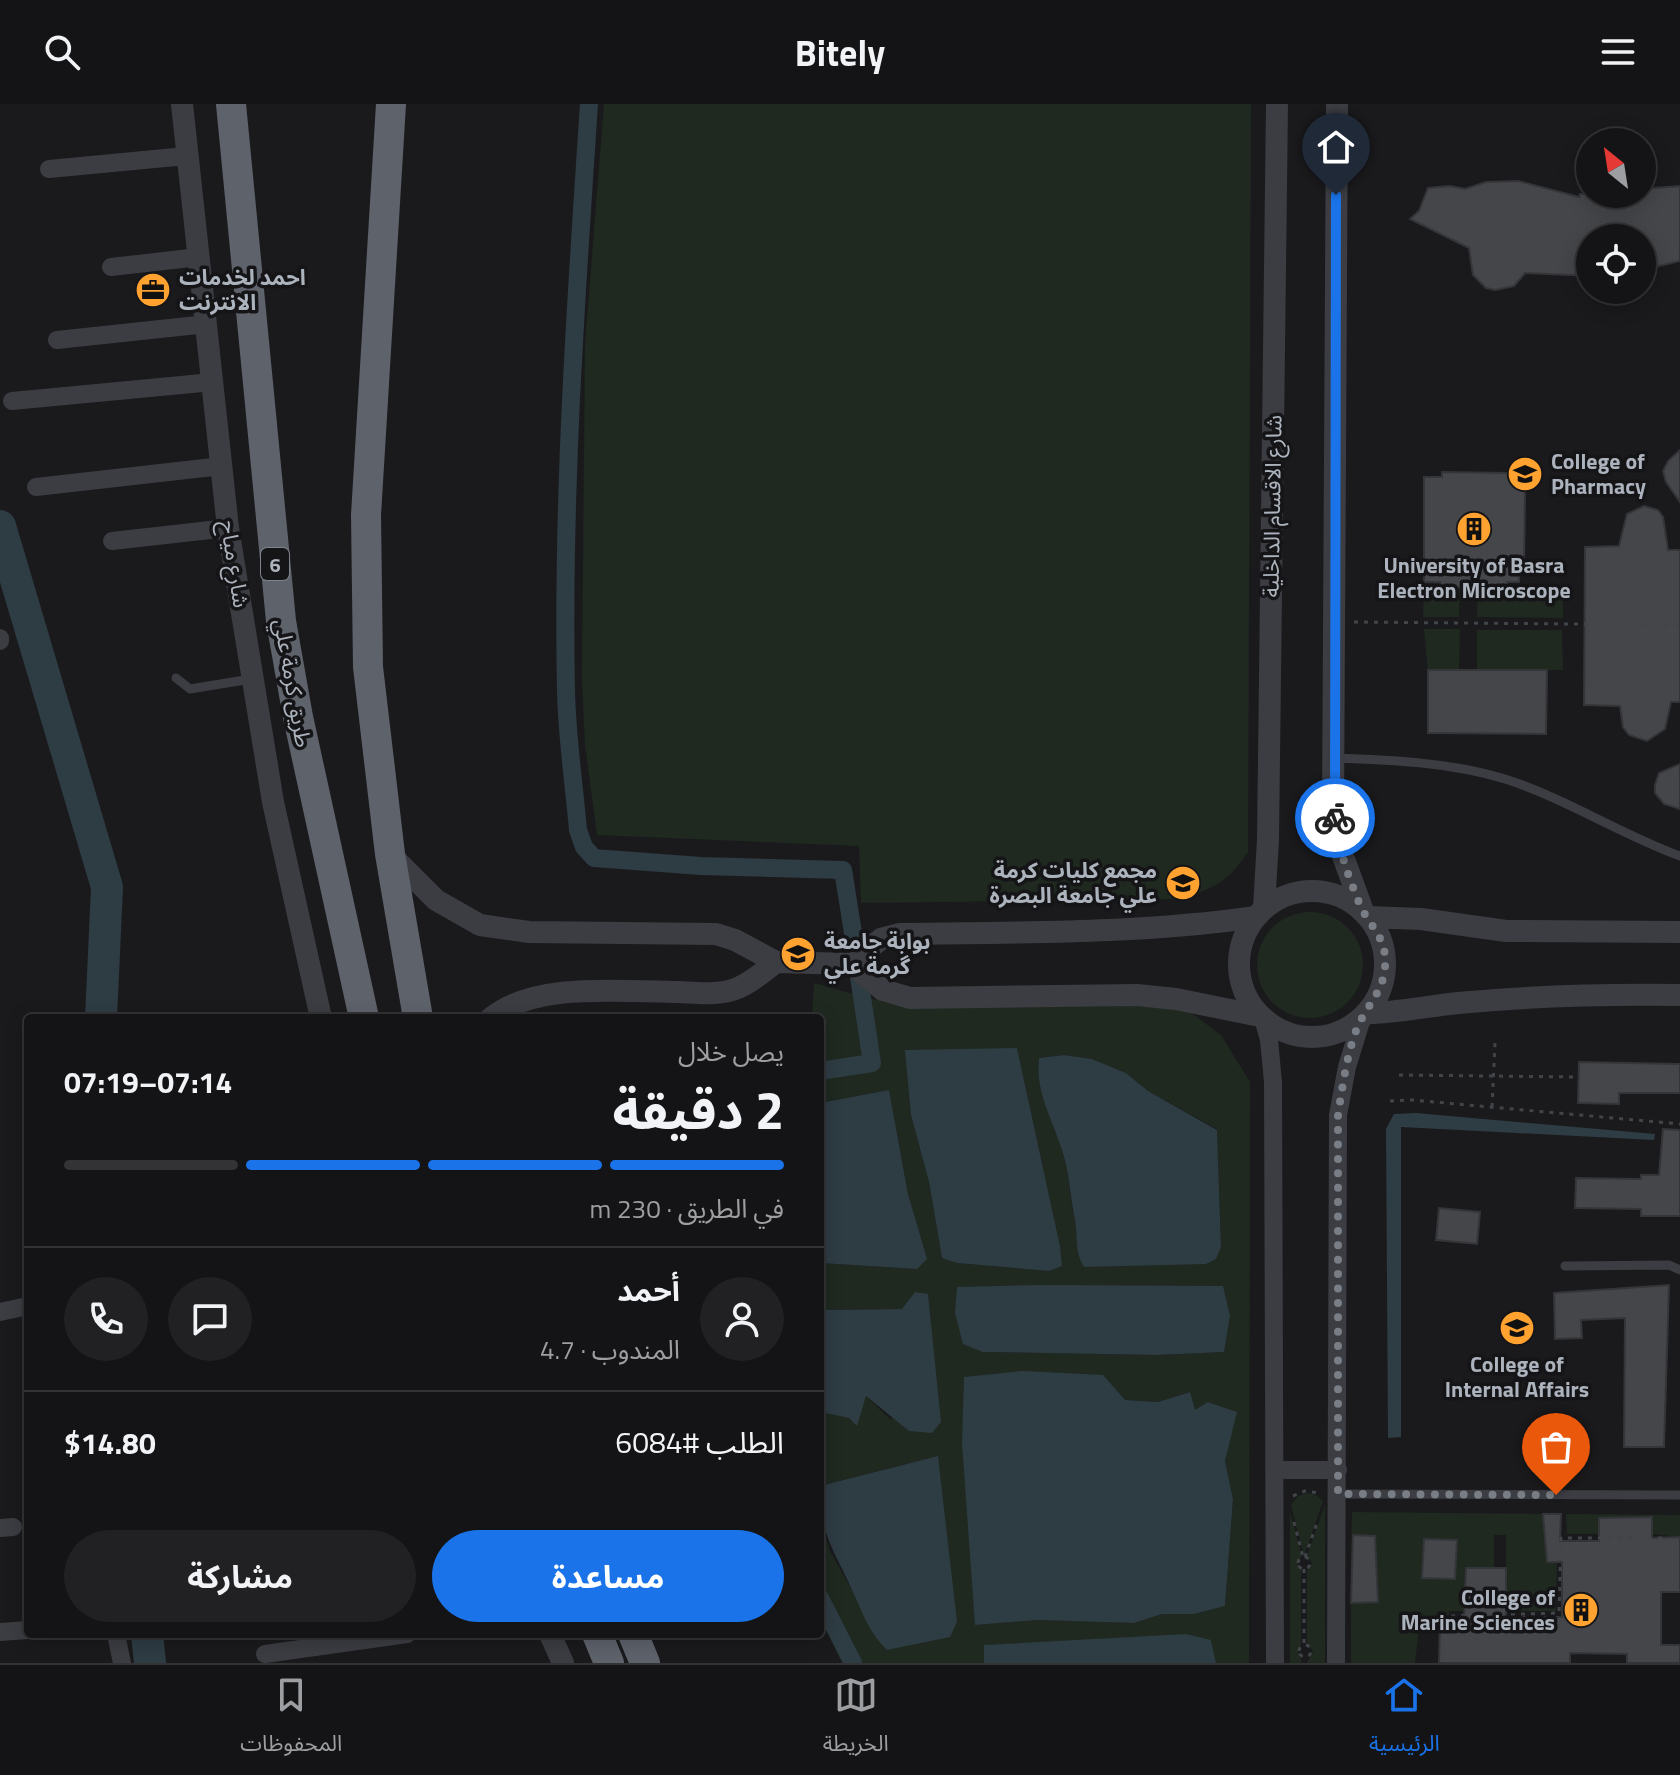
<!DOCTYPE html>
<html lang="ar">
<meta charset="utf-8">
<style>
:root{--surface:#141416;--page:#212123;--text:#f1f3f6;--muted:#9d9ea1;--line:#333335;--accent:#1a73e8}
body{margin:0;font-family:"Titillium Web","Noto Sans Arabic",sans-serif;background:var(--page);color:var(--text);direction:rtl;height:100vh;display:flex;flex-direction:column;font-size:30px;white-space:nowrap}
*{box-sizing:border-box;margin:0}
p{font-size:26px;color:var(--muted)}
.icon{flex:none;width:44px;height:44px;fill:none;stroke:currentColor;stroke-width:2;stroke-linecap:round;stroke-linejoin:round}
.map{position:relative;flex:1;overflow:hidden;direction:ltr}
.panel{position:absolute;left:24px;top:910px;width:800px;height:624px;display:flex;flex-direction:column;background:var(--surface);border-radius:8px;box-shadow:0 4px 20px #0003,0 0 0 2px var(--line);direction:rtl}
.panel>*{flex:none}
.needle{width:52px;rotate:330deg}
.controls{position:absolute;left:1576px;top:24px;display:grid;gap:16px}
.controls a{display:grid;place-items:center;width:80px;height:80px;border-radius:50%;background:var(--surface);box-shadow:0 4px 20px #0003,0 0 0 2px var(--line);font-size:40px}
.pin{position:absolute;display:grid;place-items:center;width:68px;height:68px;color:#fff;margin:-82px -34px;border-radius:50% 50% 50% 0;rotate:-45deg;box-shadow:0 0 8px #0007}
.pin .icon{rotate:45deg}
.courier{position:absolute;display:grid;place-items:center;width:80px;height:80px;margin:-40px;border:6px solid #1a73e8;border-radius:50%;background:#fff;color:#222;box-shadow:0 2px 10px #0007}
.head em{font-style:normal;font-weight:700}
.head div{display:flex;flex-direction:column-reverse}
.head{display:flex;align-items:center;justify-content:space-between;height:136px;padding:0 40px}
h1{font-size:52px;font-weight:700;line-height:60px}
.bar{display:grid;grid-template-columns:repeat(4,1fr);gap:12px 8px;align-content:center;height:96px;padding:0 40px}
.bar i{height:10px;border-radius:6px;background:var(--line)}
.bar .current{background:var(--accent)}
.bar p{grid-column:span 4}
.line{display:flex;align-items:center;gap:20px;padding:0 40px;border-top:2px solid var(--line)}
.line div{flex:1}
.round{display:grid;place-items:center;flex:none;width:84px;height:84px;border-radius:42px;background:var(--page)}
.action{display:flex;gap:16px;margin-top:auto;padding:16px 40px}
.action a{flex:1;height:92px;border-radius:48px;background:var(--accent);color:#fff;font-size:32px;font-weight:700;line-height:92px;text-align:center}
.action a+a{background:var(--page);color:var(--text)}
header{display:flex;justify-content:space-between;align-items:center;height:104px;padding:0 40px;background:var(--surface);font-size:36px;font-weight:700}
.dock{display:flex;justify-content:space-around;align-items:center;height:112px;border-top:2px solid var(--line);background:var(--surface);font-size:22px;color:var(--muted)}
.dock a{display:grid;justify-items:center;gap:4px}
.dock .current{color:var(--accent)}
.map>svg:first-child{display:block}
</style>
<header><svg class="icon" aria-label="menu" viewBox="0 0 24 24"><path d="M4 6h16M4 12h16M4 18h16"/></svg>Bitely<svg class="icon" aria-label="search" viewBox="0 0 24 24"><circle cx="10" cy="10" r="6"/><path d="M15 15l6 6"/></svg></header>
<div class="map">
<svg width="1680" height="1559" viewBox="0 0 1680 1559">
<rect width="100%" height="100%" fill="#1a1a1d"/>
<path fill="#1f2920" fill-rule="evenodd" d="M604,0H1251L1248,748C1227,779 1213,786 1176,795L861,799L859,742L597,731L585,641L582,573L585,240Z
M1424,478H1440L1441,484H1460L1459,513H1423Z
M1478,484L1563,485V514L1477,513Z
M1424,525H1460L1459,566H1428Z
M1477,526H1562L1563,566H1477Z
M1257 861a53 53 0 1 1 106 0a53 53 0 1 1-106 0Z
M814,879L871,895L979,903L1131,902L1186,905L1221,931L1250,978L1249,1559H1216L1211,1536L984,1541V1559H842L820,1514V1412L830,1447L851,1484L938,1352L820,1382V1308L849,1314L866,1292L891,1316L929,1216L928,1190L902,1205L820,1206V1159L916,1165L926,1155L908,1090L889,986L820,999V914H812ZM1017,944L1060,1142L1062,1162L1049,1167L957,1159L942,1154L929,1078L911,1011ZM1064,951L1092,955L1126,969L1148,987L1217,1025L1221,1142L1216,1155L1084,1163C1074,1147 1078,1133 1075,1116C1069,1092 1069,1065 1061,1042C1051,1012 1035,987 1039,954ZM1230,1212L1224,1248L1157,1251L983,1248ZM1102,1271L1124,1296L1158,1298L1189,1288L1195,1307L1208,1298L1236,1308L1225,1357L1233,1395L1225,1502L1194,1510H1162L1134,1519L1038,1516L975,1521Z
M1307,1389L1316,1391L1323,1397L1304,1452L1291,1401L1298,1392Z
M1325,1401V1559H1307L1313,1547L1307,1540V1467L1312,1459L1307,1452Z
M1290,1408L1302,1452L1297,1459L1301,1466V1541L1298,1547L1302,1559H1290Z
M1352,1408L1543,1410L1547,1458H1557L1556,1507H1449V1521L1421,1520L1419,1524L1415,1559H1351V1499L1378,1498L1377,1464H1351ZM1494,1431H1506V1493H1494ZM1424,1435L1457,1436L1423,1473Z
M1566,1410L1680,1411V1433L1652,1430V1413L1599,1414V1430H1567Z"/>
<path fill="#2e3c43" d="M1017,944L1060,1142L1062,1162L1049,1167L957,1159L942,1154L929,1078L911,1011L905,946Z
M1064,951L1092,955L1126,969L1148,987L1217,1026L1221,1143L1216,1155L1206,1160L1084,1163C1074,1147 1078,1133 1075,1116C1070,1092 1069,1065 1061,1043C1051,1012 1035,987 1039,954Z
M889,986L908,1090L927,1155L917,1165L820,1159V999Z
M1416,1009L1655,1030L1654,1036L1401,1023V1333L1388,1334L1386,1025L1394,1010Z
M1042,1181L1223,1182L1230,1212L1224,1248L1157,1251L983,1248L963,1240L955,1209L957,1183Z
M915,1188L928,1190L941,1318L932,1329L909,1327L866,1292L857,1322L849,1314L820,1308V1206L902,1205Z
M1022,1267L1103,1271L1125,1296L1158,1298L1190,1288L1195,1306L1208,1298L1237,1308L1225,1357L1233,1395L1225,1502L1194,1510H1162L1134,1519L1038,1516L975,1521L962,1339L964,1273Z
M938,1352L957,1518L950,1533L887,1546C869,1529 863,1510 853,1488C834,1445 820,1432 820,1382Z
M1186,1530L1211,1536L1216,1559H984V1541Z"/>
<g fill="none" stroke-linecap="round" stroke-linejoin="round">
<path stroke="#2e3c43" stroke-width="18" d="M589,0C576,195 562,392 566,587C567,634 574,680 578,726L584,743L594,754L701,762L843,766L854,835
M820,967L872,959L859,873
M820,1494L853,1559"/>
<path stroke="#2e3c43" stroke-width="32" d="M0,422L107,783L101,914
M147,1530L150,1559"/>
</g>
<path fill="#44464a" stroke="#343539" stroke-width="2" d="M1518,77L1579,93L1580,90H1609L1610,95L1625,90H1642V85L1680,82V157L1642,166V134H1590V172L1525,169L1514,182L1495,186L1486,184L1473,171L1469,144L1410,115L1419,107L1428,84L1450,82L1465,85L1486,78Z
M1680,346V398L1666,378L1663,367L1668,357Z
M1442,368L1510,369V373H1521L1520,386H1525L1524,466H1519V478H1507V484H1440V478H1424V373H1442Z
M1644,402L1658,406L1663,413L1668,446H1680V598H1671L1665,625L1647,637L1629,631L1623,623L1620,602L1584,601L1585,443L1619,442L1627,410Z
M1428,566H1547L1546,630L1428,629Z
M1680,660V705L1664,700L1655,689V681L1659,669Z
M1579,958L1680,960V989H1619V1000L1578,999Z
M1663,1025L1680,1026V1112H1641V1105L1575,1104L1576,1074L1641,1075V1071H1659Z
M1439,1104L1480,1108L1477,1140L1436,1136Z
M1669,1181L1664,1343H1624L1625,1214L1581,1216L1582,1234L1555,1235L1554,1189Z
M1543,1410H1561L1560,1437H1599V1414L1652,1413V1434L1680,1433V1488H1661V1541H1680V1559H1627V1550L1570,1549V1559H1439L1440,1521H1459V1517H1464L1466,1464H1506V1513H1562V1458H1547Z
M1353,1431L1375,1432L1378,1498L1351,1499Z
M1424,1435L1457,1436L1455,1475L1422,1474Z"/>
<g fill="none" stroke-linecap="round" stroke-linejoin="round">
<path stroke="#414449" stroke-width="3" stroke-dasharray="4 6" stroke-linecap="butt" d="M1354,518L1680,521
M1399,971L1579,973
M1390,997L1412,996L1680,1020
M1492,1003L1495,939
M1293,1392L1305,1387L1319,1389
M1294,1418L1303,1453
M1305,1453L1317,1419
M1298 1459a6 6 0 1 1 12 0a6 6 0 1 1-12 0Z
M1304,1465V1541
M1451,1512L1559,1509L1561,1434H1667V1459
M1299 1547a6 6 0 1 1 12 0a6 6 0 1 1-12 0Z"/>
<path stroke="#3b3d42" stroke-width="9" d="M176,574L190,585L251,575
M1333,654C1392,656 1448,658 1505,675C1565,694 1620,730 1680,752
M1565,1162L1669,1161L1680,1166
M1338,1390L1680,1391"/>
<path stroke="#3b3d42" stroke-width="18" d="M49,65L186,52
M111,163L199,153
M57,236L207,220
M12,297L213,278
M36,383L222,362
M112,437L228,424
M0,534V537
M1263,914L1269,936L1273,978L1275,1559
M0,1208L28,1202
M1274,1366H1338
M0,1424L13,1423
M0,1528L28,1526
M116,1530L122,1559
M265,1550L407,1530
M1336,1559L1338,1011L1347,963L1362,914"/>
<path stroke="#3b3d42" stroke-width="22" d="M182,0L228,424L273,698L321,914
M1337,0L1333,704L1340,744L1363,807
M390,750L436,796L480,821L529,828L716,830L735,836L776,858L850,860L883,886L910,894L1137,891L1176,895L1260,912
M1239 860a73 73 0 1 1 146 0a73 73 0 1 1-146 0Z
M1264,804L1268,736L1277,0
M1369,813L1421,815L1506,827L1680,828
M850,860L881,835L900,830C1020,828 1138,830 1256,813
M1366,909C1398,909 1427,902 1458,899C1532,892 1606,890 1680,891
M491,914C536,877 623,888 679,888C699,889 721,892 740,883C753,877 765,867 776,858
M550,1530L563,1559"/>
<path stroke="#5e626b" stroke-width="30" d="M231,0L281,517L298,613L364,914
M391,0L366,411L368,563L390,750L418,914
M597,1530L609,1559
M633,1530L645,1559"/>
</g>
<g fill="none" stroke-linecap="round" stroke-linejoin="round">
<path stroke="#797d85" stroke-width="8" stroke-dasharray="0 14.4" d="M1335,714C1338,744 1349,775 1361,803C1369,820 1383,831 1385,852C1387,880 1374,893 1362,914C1349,935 1342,985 1338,1011V1390L1556,1391"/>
<path stroke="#1a73e8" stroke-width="10" d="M1335,714L1336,91"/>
</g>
<defs>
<symbol id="office-disc" viewBox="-11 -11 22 22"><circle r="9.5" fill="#ffa230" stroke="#151518"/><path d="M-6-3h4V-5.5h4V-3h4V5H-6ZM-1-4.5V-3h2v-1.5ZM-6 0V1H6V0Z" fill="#111"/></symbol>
<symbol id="university-disc" viewBox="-11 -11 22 22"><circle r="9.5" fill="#ffa230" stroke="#151518"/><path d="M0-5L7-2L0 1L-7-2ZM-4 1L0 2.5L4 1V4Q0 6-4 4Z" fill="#111"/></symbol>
<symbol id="building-disc" viewBox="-11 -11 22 22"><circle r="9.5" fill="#ffa230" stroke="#151518"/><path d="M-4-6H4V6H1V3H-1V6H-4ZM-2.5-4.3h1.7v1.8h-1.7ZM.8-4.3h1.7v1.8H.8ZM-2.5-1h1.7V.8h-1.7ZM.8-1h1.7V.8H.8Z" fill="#111"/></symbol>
</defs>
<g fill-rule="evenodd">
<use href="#office-disc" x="133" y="166" width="40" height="40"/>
<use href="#university-disc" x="1505" y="350" width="40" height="40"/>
<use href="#building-disc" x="1454" y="405" width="40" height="40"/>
<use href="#university-disc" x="1163" y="759" width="40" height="40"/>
<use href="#university-disc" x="778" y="830" width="40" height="40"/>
<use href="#university-disc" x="1497" y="1204" width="40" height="40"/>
<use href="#building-disc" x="1561" y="1486" width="40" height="40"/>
</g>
<g text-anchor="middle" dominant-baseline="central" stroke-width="7" stroke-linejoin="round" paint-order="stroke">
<rect fill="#151518" stroke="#7f848c" stroke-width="2" x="261" y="444" width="28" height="32" rx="6"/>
<g font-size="20" font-weight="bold" fill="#acb3bd">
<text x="275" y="460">6</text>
</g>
<g font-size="22" font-weight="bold" fill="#acb3bd" stroke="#151518" text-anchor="start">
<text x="179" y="173">احمد لخدمات<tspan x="179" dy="25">الانترنت</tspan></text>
<text x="1551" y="357">College of<tspan x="1551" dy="25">Pharmacy</tspan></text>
<text x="1474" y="461" text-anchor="middle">University of Basra<tspan x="1474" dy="25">Electron Microscope</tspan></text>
<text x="1157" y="766" text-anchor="end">مجمع كليات كرمة<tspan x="1157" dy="25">علي جامعة البصرة</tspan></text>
<text x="824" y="837">بوابة جامعة<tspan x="824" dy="25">گرمة علي</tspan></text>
<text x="1517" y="1260" text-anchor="middle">College of<tspan x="1517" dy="25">Internal Affairs</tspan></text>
<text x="1555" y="1493" text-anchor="end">College of<tspan x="1555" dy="25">Marine Sciences</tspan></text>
</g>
<g font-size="22" fill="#acb3bd" stroke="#151518">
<text transform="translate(1272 402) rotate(-89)">شارع الاقسام الداخلية</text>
<text transform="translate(235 460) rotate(81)">شارع مياح</text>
<text transform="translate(293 579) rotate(80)">طريق كرمة علي</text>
</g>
</g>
</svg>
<div class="controls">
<a><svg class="needle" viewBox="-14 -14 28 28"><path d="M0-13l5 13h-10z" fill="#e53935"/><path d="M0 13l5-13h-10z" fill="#9d9ea1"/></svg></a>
<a><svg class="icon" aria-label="locate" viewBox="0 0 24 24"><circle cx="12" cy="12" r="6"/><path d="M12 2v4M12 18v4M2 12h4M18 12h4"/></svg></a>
</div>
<div class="pin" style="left:1556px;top:1391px;background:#ea580c"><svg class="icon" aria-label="bag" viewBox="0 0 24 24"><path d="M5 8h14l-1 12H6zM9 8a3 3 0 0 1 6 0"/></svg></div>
<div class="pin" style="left:1336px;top:91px;background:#1f2937"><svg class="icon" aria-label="home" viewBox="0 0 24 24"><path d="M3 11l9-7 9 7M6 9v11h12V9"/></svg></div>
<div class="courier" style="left:1335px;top:714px"><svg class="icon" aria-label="bike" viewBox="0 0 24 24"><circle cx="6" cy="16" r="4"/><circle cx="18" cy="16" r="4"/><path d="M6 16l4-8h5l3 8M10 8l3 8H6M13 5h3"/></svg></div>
<section class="panel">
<div class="head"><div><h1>2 دقيقة</h1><p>يصل خلال</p></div><em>07:14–07:19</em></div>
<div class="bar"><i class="current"></i><i class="current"></i><i class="current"></i><i></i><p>في الطريق · 230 m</p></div>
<div class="line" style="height:144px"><a class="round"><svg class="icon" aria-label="person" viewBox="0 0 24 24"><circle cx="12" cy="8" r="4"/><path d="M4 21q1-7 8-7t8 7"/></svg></a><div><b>أحمد</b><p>المندوب · 4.7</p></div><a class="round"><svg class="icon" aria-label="chat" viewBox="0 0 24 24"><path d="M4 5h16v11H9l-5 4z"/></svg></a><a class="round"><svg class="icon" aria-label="phone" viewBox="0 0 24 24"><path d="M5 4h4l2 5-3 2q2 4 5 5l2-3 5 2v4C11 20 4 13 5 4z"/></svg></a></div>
<div class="line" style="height:104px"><div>الطلب #6084</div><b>$14.80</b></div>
<div class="action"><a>مساعدة</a><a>مشاركة</a></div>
</section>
</div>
<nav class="dock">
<a class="current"><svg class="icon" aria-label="home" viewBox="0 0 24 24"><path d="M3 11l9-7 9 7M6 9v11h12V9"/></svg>الرئيسية</a>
<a><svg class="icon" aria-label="map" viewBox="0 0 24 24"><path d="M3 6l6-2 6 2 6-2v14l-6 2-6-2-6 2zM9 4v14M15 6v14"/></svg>الخريطة</a>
<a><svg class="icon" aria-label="saved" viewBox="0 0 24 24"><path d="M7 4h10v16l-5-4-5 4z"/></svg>المحفوظات</a>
</nav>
